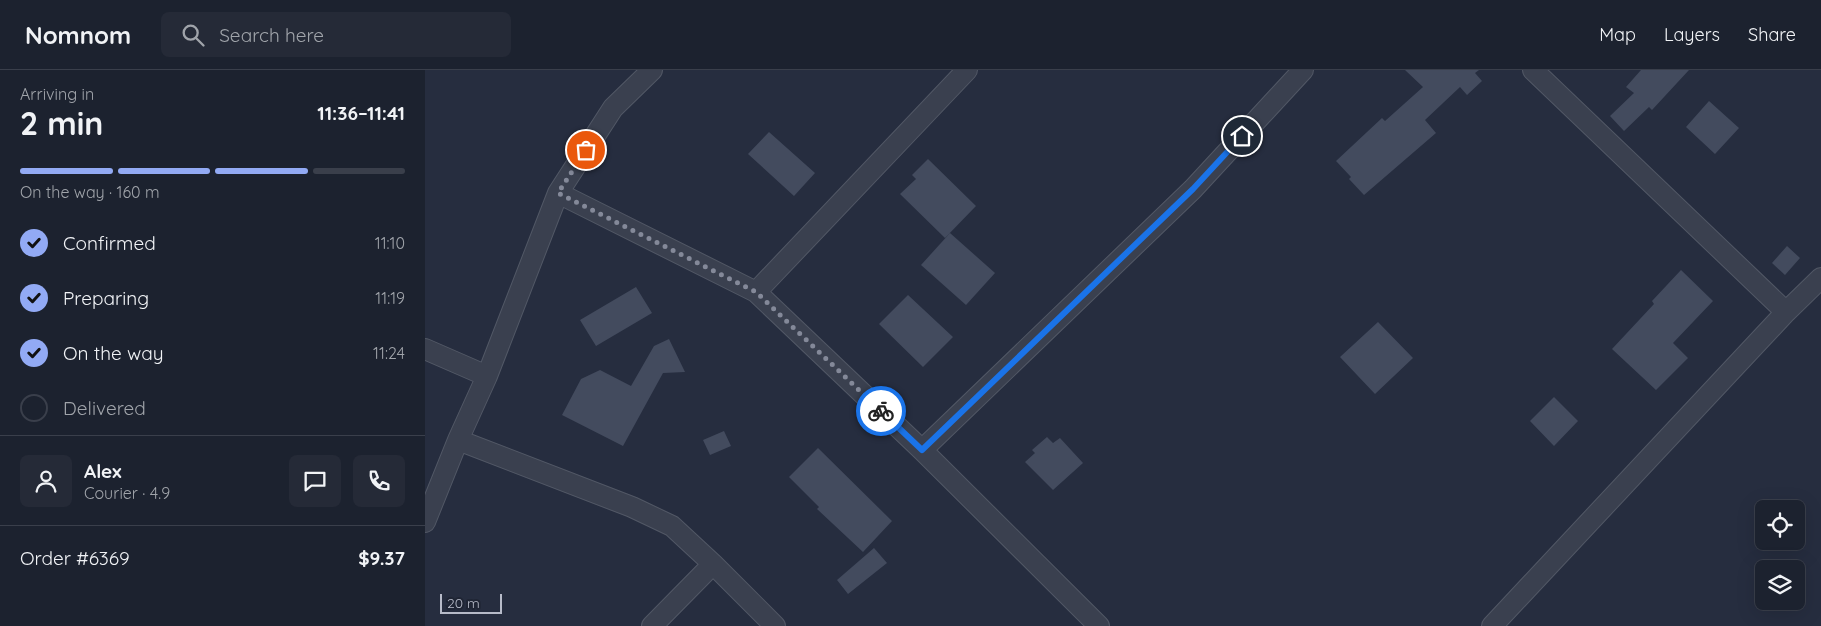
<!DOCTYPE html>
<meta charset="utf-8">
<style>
:root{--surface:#1c222f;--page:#252a37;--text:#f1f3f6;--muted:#a0a4aa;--line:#3a3f4b;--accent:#92aaf4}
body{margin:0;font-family:Quicksand,sans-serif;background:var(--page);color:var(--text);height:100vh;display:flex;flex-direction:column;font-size:19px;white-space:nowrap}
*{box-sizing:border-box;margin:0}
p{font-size:16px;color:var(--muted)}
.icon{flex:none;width:28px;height:28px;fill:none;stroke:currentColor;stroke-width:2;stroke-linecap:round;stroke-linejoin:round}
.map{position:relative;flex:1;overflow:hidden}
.drawer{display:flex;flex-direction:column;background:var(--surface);width:425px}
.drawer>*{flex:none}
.controls{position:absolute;left:1330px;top:430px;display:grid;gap:10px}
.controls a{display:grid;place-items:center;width:50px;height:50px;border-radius:8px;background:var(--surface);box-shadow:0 5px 20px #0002,0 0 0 1px var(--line);font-size:25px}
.scale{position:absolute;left:15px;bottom:12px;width:62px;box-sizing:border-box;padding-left:5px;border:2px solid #b7bbc9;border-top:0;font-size:14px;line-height:18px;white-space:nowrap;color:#b7bbc9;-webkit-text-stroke:4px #1f2534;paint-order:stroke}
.pin{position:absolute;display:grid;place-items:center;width:42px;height:42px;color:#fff;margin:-21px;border:2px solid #fff;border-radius:50%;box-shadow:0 1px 5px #0007}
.courier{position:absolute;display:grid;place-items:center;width:50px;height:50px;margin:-25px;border:4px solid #1a73e8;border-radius:50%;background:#fff;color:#222;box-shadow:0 1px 6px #0007}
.head em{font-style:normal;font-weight:700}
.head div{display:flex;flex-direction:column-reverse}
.head{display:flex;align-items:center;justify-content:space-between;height:85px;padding:0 20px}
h1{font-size:32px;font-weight:700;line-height:38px}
.bar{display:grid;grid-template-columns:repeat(4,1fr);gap:8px 5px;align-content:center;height:60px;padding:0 20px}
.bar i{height:6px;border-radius:4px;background:var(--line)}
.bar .selected{background:var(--accent)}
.bar p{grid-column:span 4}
.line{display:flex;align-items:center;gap:12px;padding:0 20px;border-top:1px solid var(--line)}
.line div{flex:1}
.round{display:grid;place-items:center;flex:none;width:52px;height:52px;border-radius:8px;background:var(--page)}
ol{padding:0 20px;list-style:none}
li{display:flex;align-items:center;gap:15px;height:55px}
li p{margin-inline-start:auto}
li .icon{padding:5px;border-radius:50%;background:var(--accent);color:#111;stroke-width:4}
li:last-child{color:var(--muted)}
li i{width:28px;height:28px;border:2px solid var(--line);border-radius:50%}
header{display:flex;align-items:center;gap:30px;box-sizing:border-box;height:70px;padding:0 25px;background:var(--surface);border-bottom:1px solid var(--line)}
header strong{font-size:24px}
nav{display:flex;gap:28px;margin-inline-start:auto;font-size:18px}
.search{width:350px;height:45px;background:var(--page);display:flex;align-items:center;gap:12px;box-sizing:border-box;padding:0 18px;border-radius:8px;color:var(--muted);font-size:19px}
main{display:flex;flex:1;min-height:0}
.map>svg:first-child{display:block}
</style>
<header>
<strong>Nomnom</strong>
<div class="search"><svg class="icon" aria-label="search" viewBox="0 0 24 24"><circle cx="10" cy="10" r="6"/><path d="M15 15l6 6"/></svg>Search here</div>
<nav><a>Map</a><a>Layers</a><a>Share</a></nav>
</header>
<main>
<section class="drawer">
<div class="head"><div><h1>2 min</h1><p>Arriving in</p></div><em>11:36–11:41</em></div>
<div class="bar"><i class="selected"></i><i class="selected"></i><i class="selected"></i><i></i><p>On the way · 160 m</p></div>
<ol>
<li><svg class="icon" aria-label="check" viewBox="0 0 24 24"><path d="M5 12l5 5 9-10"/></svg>Confirmed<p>11:10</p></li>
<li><svg class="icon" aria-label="check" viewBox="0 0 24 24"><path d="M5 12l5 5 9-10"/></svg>Preparing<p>11:19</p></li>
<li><svg class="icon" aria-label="check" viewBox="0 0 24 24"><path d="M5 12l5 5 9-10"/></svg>On the way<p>11:24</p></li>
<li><i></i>Delivered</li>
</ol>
<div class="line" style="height:90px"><a class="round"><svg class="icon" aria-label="person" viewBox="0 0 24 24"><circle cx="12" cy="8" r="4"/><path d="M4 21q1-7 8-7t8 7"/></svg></a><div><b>Alex</b><p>Courier · 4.9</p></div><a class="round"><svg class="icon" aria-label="chat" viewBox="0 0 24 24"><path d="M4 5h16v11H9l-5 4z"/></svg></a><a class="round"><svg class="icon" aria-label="phone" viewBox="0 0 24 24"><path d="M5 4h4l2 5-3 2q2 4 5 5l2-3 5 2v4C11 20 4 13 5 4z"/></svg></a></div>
<div class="line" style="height:65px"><div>Order #6369</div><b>$9.37</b></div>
</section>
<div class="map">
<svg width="1396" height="556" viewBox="0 0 1396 556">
<rect width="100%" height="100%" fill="#262d3f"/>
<path fill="#434b5e" d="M980,0H1054L1050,3L1057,11L1042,25L1035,17L1000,50L1011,63L939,125L924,109L926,107L911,91L957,48L960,51L998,17Z
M1216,0H1264L1227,40L1224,37L1199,61L1185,46L1209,23L1201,17Z
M1284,31L1314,58L1290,84L1261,57Z
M344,62L390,103L369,126L323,84Z
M503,89L551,136L520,168L475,124L491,109L487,105Z
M525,163L570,203L541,235L496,195Z
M1362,176L1375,188L1360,205L1347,193Z
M1256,200L1288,231L1248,273L1263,288L1231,320L1187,279L1229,234L1227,231Z
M211,217L227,243L171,276L155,250Z
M483,225L528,267L498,297L454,254Z
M953,252L988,288L950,324L915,287Z
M244,269L260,302L238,303L198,376L137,345L156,309L175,300L206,316L229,276Z
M1129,327L1153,351L1129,376L1105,351Z
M299,361L306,376L285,385L278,370Z
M622,367L628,373L635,368L658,393L628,420L600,392L610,383L607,380Z
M393,378L467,451L438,482L392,439L394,437L364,407Z
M449,478L462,493L423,524L412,510Z"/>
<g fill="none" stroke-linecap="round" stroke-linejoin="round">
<defs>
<path id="minor" d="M1108,0L1361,242
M133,123L331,222L497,380L674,556
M331,222L542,0
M0,279L62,306
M33,370L207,437L247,456L288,494
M497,380L768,119L878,0
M0,452L33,370L62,306L133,123L188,38L227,0
M227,556L288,494L350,556
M1067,556L1361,242L1396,208"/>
</defs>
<use href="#minor" stroke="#525866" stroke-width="22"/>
<use href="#minor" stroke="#3a404f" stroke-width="20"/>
</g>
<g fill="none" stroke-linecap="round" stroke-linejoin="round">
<path stroke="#848999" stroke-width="5" stroke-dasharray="0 9" d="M161,80L133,123L331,222L456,341"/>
<path stroke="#1a73e8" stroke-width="6" d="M456,341L497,380L768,119L817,66"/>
</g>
</svg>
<div class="controls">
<a><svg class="icon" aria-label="locate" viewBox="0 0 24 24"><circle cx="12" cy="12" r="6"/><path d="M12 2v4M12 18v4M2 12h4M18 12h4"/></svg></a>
<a><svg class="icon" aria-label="layers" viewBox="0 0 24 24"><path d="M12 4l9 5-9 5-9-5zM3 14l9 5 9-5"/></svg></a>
</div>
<div class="scale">20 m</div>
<div class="pin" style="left:161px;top:80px;background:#ea580c"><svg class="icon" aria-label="bag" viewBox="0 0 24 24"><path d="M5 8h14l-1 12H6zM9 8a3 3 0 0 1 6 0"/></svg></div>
<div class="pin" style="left:817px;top:66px;background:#1f2937"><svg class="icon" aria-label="home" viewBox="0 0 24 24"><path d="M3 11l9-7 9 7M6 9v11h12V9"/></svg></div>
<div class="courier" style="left:456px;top:341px"><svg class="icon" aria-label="bike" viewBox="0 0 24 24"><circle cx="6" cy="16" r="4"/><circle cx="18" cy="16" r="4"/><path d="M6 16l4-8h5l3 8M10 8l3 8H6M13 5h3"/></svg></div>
</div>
</main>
